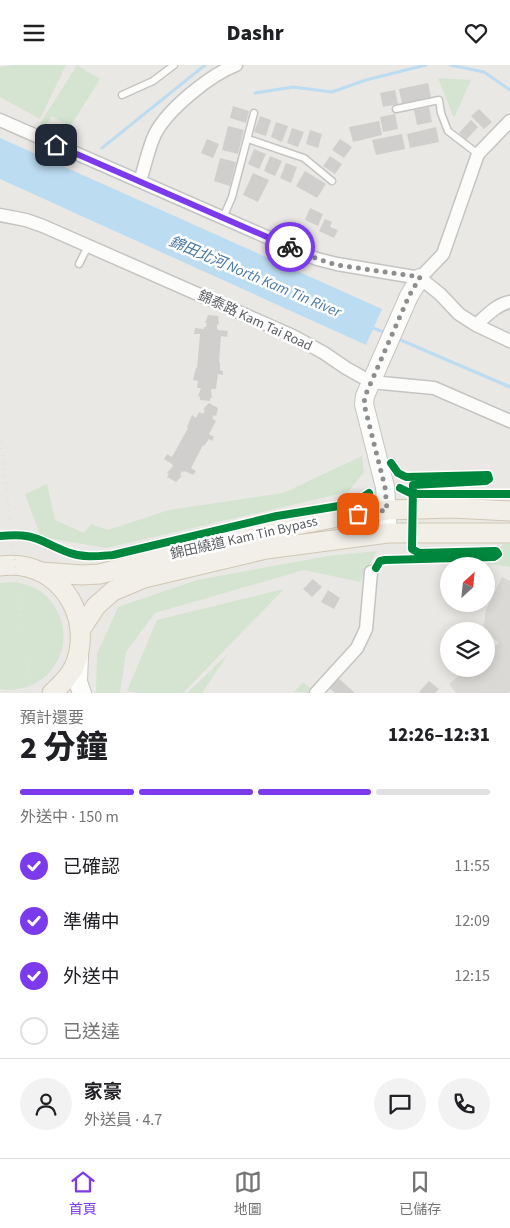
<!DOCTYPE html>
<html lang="zh-TW">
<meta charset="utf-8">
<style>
:root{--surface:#fff;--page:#f2f2f2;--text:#202124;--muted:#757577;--line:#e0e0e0;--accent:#7c3aed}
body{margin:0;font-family:"Source Sans 3","Noto Sans TC",sans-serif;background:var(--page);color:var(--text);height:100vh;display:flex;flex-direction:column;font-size:19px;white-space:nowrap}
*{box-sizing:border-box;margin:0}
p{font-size:16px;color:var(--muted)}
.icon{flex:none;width:28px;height:28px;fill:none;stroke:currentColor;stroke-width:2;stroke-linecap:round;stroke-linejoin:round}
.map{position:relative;height:628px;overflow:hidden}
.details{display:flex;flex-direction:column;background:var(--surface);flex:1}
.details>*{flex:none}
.needle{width:32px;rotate:27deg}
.buttons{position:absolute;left:440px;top:492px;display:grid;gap:10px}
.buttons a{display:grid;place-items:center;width:55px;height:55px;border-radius:50%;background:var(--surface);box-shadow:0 2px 12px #0003;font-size:25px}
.pin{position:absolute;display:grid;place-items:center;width:42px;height:42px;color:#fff;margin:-21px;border-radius:10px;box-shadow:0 2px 8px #0006}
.courier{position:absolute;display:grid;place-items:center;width:50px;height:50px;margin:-25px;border:4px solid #7c3aed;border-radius:50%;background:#fff;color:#222;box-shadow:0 1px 6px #0007}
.overview em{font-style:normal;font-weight:800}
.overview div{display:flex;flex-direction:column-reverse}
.overview{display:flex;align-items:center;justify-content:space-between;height:85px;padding:0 20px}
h1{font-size:32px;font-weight:800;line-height:38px}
.bar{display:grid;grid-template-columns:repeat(4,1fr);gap:8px 5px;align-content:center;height:60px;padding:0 20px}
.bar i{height:6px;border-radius:4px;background:var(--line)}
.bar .selected{background:var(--accent)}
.bar p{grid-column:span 4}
.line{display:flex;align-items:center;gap:12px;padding:0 20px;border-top:1px solid var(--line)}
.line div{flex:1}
.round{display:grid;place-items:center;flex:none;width:52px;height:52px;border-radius:26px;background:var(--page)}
ol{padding:0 20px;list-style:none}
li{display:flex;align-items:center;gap:15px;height:55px}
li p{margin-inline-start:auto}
li .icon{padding:5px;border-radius:50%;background:var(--accent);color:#fff;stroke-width:4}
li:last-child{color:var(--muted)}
li i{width:28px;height:28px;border:2px solid var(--line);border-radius:50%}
header{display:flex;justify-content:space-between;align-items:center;height:65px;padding:0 20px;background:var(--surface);font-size:22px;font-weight:800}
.tabs{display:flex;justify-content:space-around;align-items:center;height:70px;border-top:1px solid var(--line);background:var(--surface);font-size:14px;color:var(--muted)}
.tabs a{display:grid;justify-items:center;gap:2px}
.tabs .selected{color:var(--accent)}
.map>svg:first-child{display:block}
</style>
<header><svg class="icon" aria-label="menu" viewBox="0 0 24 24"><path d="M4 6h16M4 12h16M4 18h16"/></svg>Dashr<svg class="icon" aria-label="heart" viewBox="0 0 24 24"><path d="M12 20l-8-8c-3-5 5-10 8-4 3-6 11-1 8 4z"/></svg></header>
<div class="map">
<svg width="510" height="628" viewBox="0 0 510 628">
<rect width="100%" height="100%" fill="#eae8e4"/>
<path fill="#dbd9d6" d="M502,512L510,516V626L508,628H456L449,619L467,604H486V588L499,578L483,564L486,545Z"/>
<path fill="#d4e4d1" d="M14,0H66L40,54L0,32V2Z
M77,0L100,14L70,62L52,51L40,71L34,68Z
M438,13L471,15L454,53Z
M362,391L364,407L348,427L106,483L41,472L25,429L47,419L55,455L84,468L91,459L108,465L169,445L283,428Z
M503,479H510V502L487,499Z
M377,486L360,517L304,505L155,548L126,587L120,628H96L97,589L118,542L197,515L328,491Z
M16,517C28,520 39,523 47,532C75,560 66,606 30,621C21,624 10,626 0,624V518Z
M284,524L183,628H140L127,626L157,555Z
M228,589L202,628H187Z
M303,617L313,626L311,628L294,627Z"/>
<path fill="#bcdcf1" d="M0,73L382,244L366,280L0,114Z"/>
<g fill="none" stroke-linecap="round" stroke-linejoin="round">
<path stroke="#bcdcf1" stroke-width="3" d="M450,0L484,7L510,25
M255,28L293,22L332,27L366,15L426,0
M102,83L205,0
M373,263L386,268
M396,273L510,322"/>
</g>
<path fill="#d1cfcd" d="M428,18L431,32L402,39L399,24Z
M395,25L398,39L383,42L380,28Z
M233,41L249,46L246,58L230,53Z
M429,42L432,57L417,60L414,45Z
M479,44L492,57L484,64L471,51Z
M395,49L398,64L383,67L380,52Z
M260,51L271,55L266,71L254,67Z
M471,55L478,62L466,75L459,68Z
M379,56L382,70L353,77L349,62Z
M276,57L288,61L282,77L271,72Z
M228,61L244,65L238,89L222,85Z
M436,62L439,77L410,83L407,69Z
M292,63L304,67L298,82L287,78Z
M310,65L322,69L318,83L306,79Z
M402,69L405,84L376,90L372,75Z
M207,74L219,79L213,93L201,88Z
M340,74L352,82L344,93L332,85Z
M254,84L266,89L259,104L248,99Z
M270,91L282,96L275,111L264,106Z
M330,91L342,99L335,109L323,101Z
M220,93L236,97L230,121L214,116Z
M286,98L297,102L291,118L280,113Z
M305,106L326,119L317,133L296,121Z
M253,108L269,115L258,137L243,130Z
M310,143L323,149L318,161L305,155Z
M325,154L332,157L330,162L338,165L334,173L319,166Z
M208,250L218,251L219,260L217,259V263L218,265L228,266L227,272L221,271L219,297H220V305L223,306V310L218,309L216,324H211L212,333H210V336L200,335V332L198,331L201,323H197L198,316L193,315L196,303H197L200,269H194L195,263L204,264V262H206L207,258H205Z
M209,338L218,343L216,351L214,350L212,353L216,356L209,369L214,372L212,376L209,374L204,381L203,380L191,403L196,406L193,410L185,406L184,407L182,406L180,410L182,411L176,417L167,412L169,409L167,408L173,401L172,399L164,394L167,389L172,392L188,363L187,362L192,350L196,353L199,347L203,349L205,345L203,344Z
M313,514L322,522L312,532L303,524Z
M328,525L340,533L334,544L321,537Z
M337,612L355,628H335L328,622Z
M429,616L439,624L435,628H421L419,627Z"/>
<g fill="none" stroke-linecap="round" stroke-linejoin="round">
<defs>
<path id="lane" d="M122,30L153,16L174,0
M396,44L439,35L441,48L448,66L478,89
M248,74L304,93L332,116
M223,153L232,132L254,48
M79,199L88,181"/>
<path id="street" d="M0,55L317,194L337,199L420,213L440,229L459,249L476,260L510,276
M140,116C145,101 148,84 155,69C168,44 210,10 236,0
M0,150L26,155L43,161L293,271L324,288L346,303L371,317L434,323L510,356
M420,213L443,189L478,89L510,56
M476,260C486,251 497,239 510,237
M316,628L357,583L366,564L371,507"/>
<path id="secondary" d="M388,468L385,422L364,339L365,331L409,231L420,213
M79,590L78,617L82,628"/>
<path id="primary" d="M0,501C9,500 18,500 27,502C70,512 92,562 74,602C69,612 61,620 52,628
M41,507L82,510L100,509L251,469L338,452L387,445L452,443L510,446
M81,564L96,541L113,526L144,513L266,484L388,468H510"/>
</defs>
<use href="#lane" stroke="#c4c4c4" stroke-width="9"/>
<use href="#street" stroke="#c4c4c4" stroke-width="15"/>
<use href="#secondary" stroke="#c5c5c5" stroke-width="20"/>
<use href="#primary" stroke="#d0c7b4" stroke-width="21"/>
<use href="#lane" stroke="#fcfcfb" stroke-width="6"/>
<use href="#street" stroke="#fcfcfb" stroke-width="12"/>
<use href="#secondary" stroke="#fcfcfb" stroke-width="18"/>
<use href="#primary" stroke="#f1efe7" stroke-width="19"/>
<path stroke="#e2e1e1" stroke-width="3" stroke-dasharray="1 6" stroke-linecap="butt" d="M0,369L30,628"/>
<defs>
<path id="cycleway" d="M400,423L412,429H510
M0,471C36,467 40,477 70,488C84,493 99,491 113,490L277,451L345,440L356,437L369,428
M376,503L380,496L385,495L494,492L498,489L496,486H494L419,488L412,484L413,420L486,416L489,414L488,410L406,412L398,408L391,398"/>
</defs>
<use href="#cycleway" stroke="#fff" stroke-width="11"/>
<use href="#cycleway" stroke="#00873e" stroke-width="8"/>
</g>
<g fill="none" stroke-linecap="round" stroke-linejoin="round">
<path stroke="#8d8e90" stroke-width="5" stroke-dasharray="0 9" d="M290,182L318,194L337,200L420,212L409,231L365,331L364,339L385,422L387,445L358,449"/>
<path stroke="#7c3aed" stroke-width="6" d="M56,80L290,182"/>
</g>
<g text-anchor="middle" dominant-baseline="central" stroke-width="5" stroke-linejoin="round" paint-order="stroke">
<g font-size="14" fill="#5b5e62" stroke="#fff">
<text transform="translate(255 256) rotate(25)">錦泰路 Kam Tai Road</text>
<text transform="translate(244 473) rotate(-13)">錦田繞道 Kam Tin Bypass</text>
</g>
<g font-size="15" font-style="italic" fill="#4878a6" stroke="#fff">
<text transform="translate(255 212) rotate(23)">錦田北河 North Kam Tin River</text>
</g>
</g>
</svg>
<div class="buttons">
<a><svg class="needle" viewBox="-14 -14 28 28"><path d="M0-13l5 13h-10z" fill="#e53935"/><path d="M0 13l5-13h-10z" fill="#757577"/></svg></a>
<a><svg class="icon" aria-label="layers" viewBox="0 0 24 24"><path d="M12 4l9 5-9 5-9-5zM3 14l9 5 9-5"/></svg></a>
</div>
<div class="pin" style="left:358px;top:449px;background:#ea580c"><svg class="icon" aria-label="bag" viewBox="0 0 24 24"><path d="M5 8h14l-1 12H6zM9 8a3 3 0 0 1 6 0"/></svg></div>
<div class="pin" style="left:56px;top:80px;background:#1f2937"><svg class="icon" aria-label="home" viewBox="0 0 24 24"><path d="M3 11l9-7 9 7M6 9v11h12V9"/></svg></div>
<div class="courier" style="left:290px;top:182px"><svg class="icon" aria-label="bike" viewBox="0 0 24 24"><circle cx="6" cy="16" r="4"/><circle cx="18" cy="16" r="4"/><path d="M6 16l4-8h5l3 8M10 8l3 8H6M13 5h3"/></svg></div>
</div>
<section class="details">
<div class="overview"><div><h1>2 分鐘</h1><p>預計還要</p></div><em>12:26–12:31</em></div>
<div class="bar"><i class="selected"></i><i class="selected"></i><i class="selected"></i><i></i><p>外送中 · 150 m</p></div>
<ol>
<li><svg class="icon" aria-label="check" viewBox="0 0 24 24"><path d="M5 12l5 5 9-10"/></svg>已確認<p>11:55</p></li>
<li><svg class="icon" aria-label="check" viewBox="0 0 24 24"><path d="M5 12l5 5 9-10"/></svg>準備中<p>12:09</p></li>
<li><svg class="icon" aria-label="check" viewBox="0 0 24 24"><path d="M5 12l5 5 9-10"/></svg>外送中<p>12:15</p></li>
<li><i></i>已送達</li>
</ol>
<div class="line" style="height:90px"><a class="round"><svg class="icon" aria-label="person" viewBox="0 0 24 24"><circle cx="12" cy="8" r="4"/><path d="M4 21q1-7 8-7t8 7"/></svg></a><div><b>家豪</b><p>外送員 · 4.7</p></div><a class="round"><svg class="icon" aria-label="chat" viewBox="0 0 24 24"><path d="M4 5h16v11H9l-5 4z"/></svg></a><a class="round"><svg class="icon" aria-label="phone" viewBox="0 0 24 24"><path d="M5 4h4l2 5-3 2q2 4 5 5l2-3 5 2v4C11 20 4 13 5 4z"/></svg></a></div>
</section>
<nav class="tabs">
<a class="selected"><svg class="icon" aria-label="home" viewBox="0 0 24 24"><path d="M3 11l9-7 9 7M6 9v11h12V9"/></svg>首頁</a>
<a><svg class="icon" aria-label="map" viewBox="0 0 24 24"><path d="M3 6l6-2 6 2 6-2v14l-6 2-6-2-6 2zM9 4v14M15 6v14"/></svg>地圖</a>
<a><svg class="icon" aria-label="saved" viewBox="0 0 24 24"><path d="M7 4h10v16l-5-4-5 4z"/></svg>已儲存</a>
</nav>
